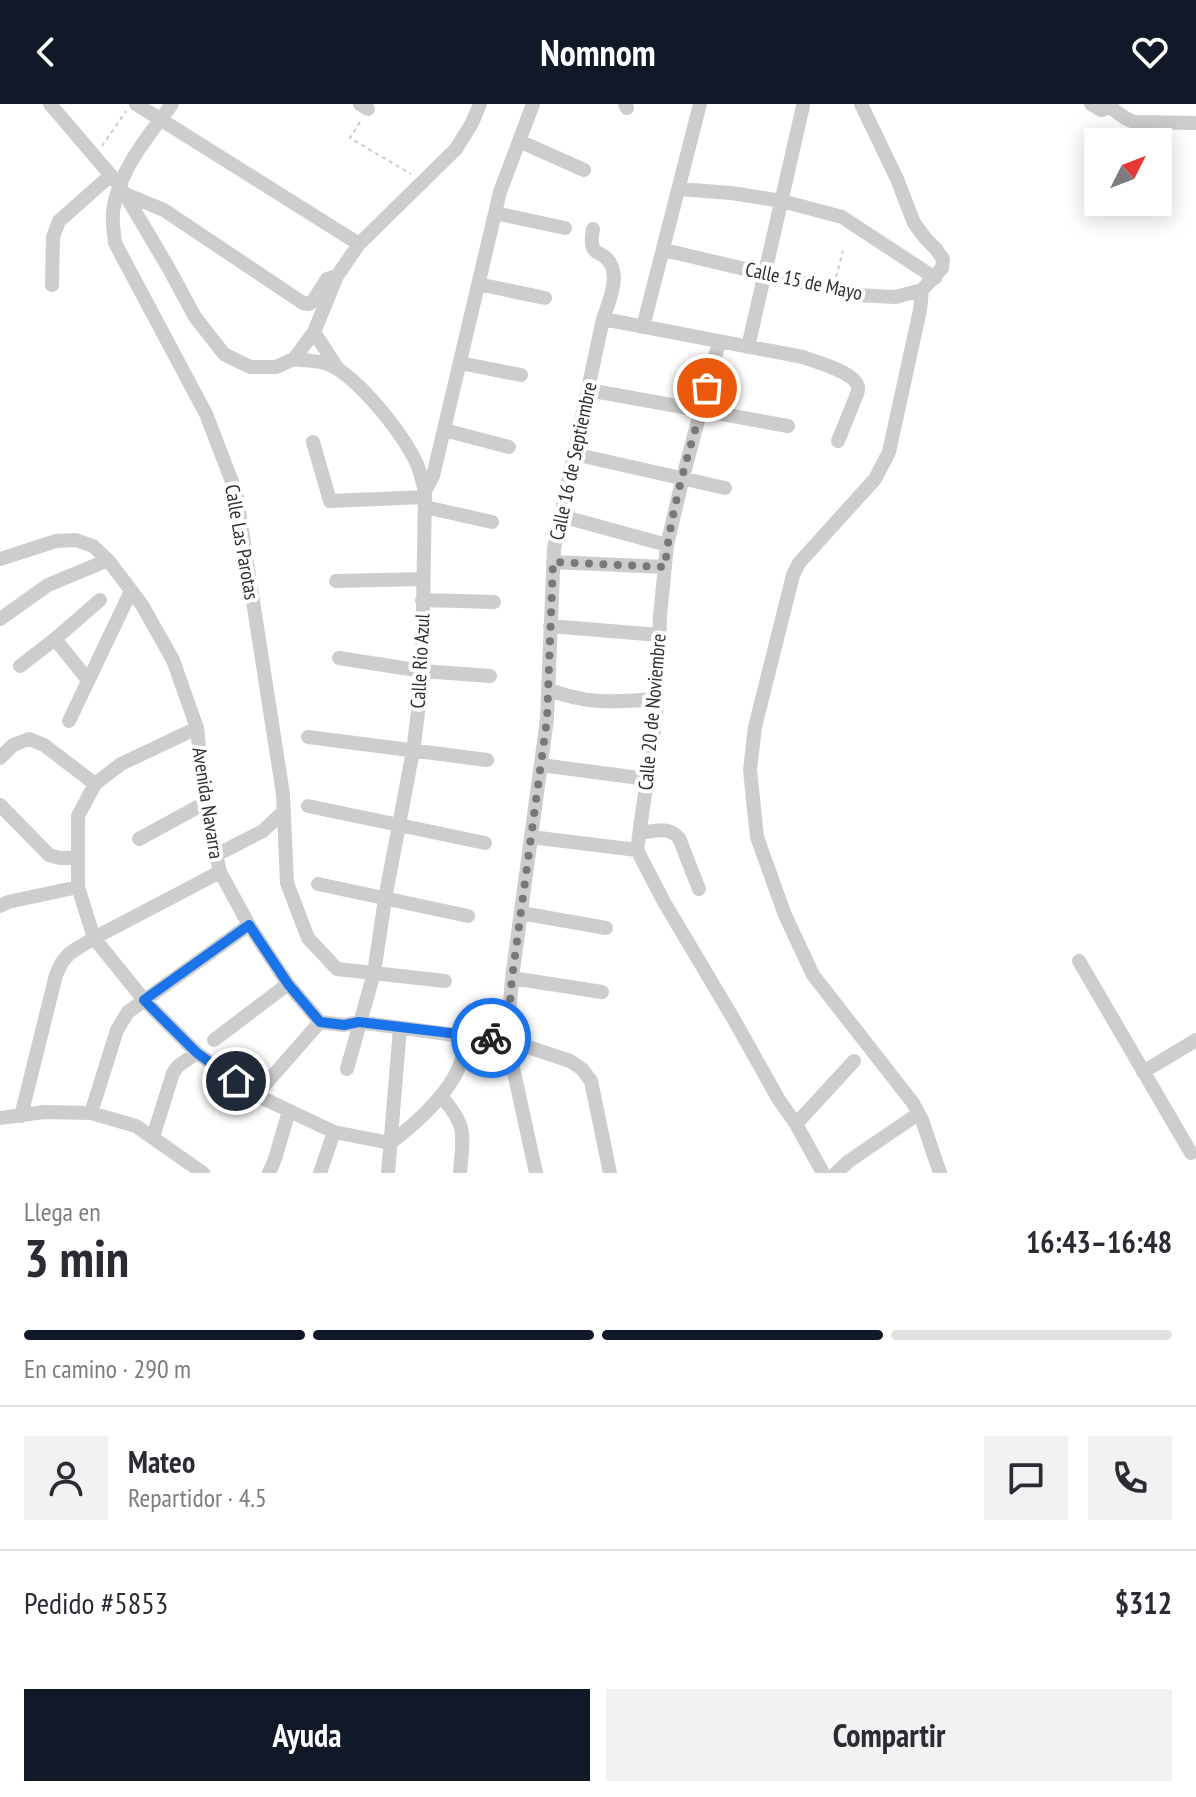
<!DOCTYPE html>
<html lang="es">
<meta charset="utf-8">
<style>
:root{--surface:#fff;--page:#f2f2f3;--text:#2b2b33;--muted:#7c7c81;--line:#e1e1e2;--accent:#111827}
body{margin:0;font-family:"PT Sans Narrow",sans-serif;background:var(--page);color:var(--text);height:100vh;display:flex;flex-direction:column;font-size:30px;white-space:nowrap}
*{box-sizing:border-box;margin:0}
p{font-size:26px;color:var(--muted)}
.icon{flex:none;width:44px;height:44px;fill:none;stroke:currentColor;stroke-width:2;stroke-linecap:round;stroke-linejoin:round}
.map{position:relative;height:1069px;overflow:hidden}
.details{display:flex;flex-direction:column;background:var(--surface);flex:1}
.details>*{flex:none}
.needle{width:52px;rotate:48deg}
.tools{position:absolute;left:1084px;top:24px;display:grid;gap:16px}
.tools a{display:grid;place-items:center;width:88px;height:88px;border-radius:0px;background:var(--surface);box-shadow:0 4px 20px #0003;font-size:40px}
.pin{position:absolute;display:grid;place-items:center;width:68px;height:68px;color:#fff;margin:-34px;border:4px solid #fff;border-radius:50%;box-shadow:0 2px 8px #0007}
.courier{position:absolute;display:grid;place-items:center;width:80px;height:80px;margin:-40px;border:6px solid #1a73e8;border-radius:50%;background:#fff;color:#222;box-shadow:0 2px 10px #0007}
.head em{font-style:normal;font-weight:600}
.head div{display:flex;flex-direction:column-reverse}
.head{display:flex;align-items:center;justify-content:space-between;height:136px;padding:0 24px}
h1{font-size:52px;font-weight:600;line-height:60px}
.bar{display:grid;grid-template-columns:repeat(4,1fr);gap:12px 8px;align-content:center;height:96px;padding:0 24px}
.bar i{height:10px;border-radius:6px;background:var(--line)}
.bar .selected{background:var(--accent)}
.bar p{grid-column:span 4}
.line{display:flex;align-items:center;gap:20px;padding:0 24px;border-top:2px solid var(--line)}
.line div{flex:1}
.round{display:grid;place-items:center;flex:none;width:84px;height:84px;border-radius:0px;background:var(--page)}
.cta{display:flex;gap:16px;margin-top:auto;padding:16px 24px}
.cta a{flex:1;height:92px;border-radius:0px;background:var(--accent);color:#fff;font-size:32px;font-weight:600;line-height:92px;text-align:center}
.cta a+a{background:var(--page);color:var(--text)}
header{display:flex;justify-content:space-between;align-items:center;height:104px;padding:0 24px;background:var(--accent);color:#fff;font-size:36px;font-weight:600}
.map>svg:first-child{display:block}
</style>
<header><svg class="icon" aria-label="back" viewBox="0 0 24 24"><path d="M15 5l-7 7 7 7"/></svg>Nomnom<svg class="icon" aria-label="heart" viewBox="0 0 24 24"><path d="M12 20l-8-8c-3-5 5-10 8-4 3-6 11-1 8 4z"/></svg></header>
<div class="map">
<svg width="1196" height="1069" viewBox="0 0 1196 1069">
<rect width="100%" height="100%" fill="#fff"/>
<g fill="none" stroke-linecap="round" stroke-linejoin="round">
<path stroke="#cacaca" stroke-width="2" stroke-dasharray="4 4" stroke-linecap="butt" d="M360,18L350,34L411,70
M102,42L126,7
M836,173L843,147"/>
<path stroke="#cdcdcd" stroke-width="14" d="M50,0L120,82L168,163L195,213L224,250L250,263H276L294,255
M136,0L359,140
M172,0C149,31 118,67 113,107C112,117 114,129 115,139L206,310L236,388L283,690L287,779L308,834L337,865L445,877
M360,0L368,5
M625,0L627,4
M1091,0L1101,6L1110,3L1112,0
M1110,3L1125,14L1134,18L1196,19
M519,37L584,66
M680,85L731,89L782,97L842,113L935,174
M125,90L164,106L303,199L309,200L313,197L327,175L337,172
M495,109L565,124
M664,146L856,191L895,193L922,186L942,164L943,155L936,145L926,135L914,119L897,75L861,0
M478,180L545,194
M52,181L53,133L59,117L111,71
M922,186L920,206L889,348L875,375L799,459L793,471L755,623L750,666L757,733L785,811L813,871L913,999L922,1016L940,1069
M603,215L803,253C816,258 855,268 858,283C858,286 858,288 857,290L838,337
M643,223L700,0
M314,228L338,265
M719,238L683,373L667,441L660,512L656,612L637,746L664,798L733,914L779,996L796,1020L823,1069
M748,243L803,2
M294,255C305,257 320,256 330,261C359,274 402,329 416,358C420,366 422,377 425,387L422,567L419,601L413,647L385,795L374,869L347,965
M294,255L314,228L337,172L359,140L456,45L472,19L480,0
M460,259L521,271
M588,286L788,322
M444,326L509,343
M313,338L330,397L425,393
M574,350L725,384
M425,387L433,372L500,88L533,0
M425,403L492,418
M561,412L667,441
M0,455L56,437L76,436L93,442L108,456L142,501L173,556L197,624L205,699L220,768L249,821L288,880L320,918L344,921L359,918L462,932L507,936L570,957L582,965L591,977L610,1069
M553,458L665,463
M336,477L423,475
M422,496L494,498
M0,515L48,481L108,456
M550,522L659,531
M55,535L88,576
M339,554L422,567L490,572
M20,562L55,535L100,496
M548,585C586,601 617,598 657,595
M69,617L131,487
M197,624L121,660L95,680L78,712V783L94,834L144,896L197,949L256,991L334,1028L390,1039C416,1020 456,984 463,951C464,946 463,938 462,932
M308,633L487,656
M0,654L13,641L29,635L44,641L95,680
M541,661L647,675
M0,701L49,751L60,754H78
M308,702L485,739
M640,729C655,727 668,722 679,734L699,785
M531,733L637,746
M139,735L205,699
M216,751L263,727L284,707
M318,780L468,812
M0,802L8,798L78,783
M521,809L606,824
M1079,857L1191,1049
M512,874L602,888
M214,936L288,880
M1143,968L1196,936
M256,991L320,918
M441,992C468,1023 463,1030 460,1069
M91,1009L117,926L128,908L249,821
M21,1012L56,871L62,858L70,849L94,834L220,768
M0,1014L44,1008L91,1009L136,1022L203,1069
M796,1020L854,957
M153,1033L173,969L178,962L197,949
M269,1069L275,1055L289,1007
M320,1069L334,1028
M388,1069L400,924
M536,1069L507,936L512,874L547,615L554,444L603,215C608,200 618,178 612,163C604,142 587,158 593,125
M836,1069L849,1057L918,1010"/>
</g>
<g fill="none" stroke-linecap="round" stroke-linejoin="round">
<path stroke="#787878" stroke-width="8" stroke-dasharray="0 14.4" d="M491,934L507,936L512,874L547,615L553,458L665,463C671,402 691,342 707,284"/>
<path stroke="#1a73e8" stroke-width="10" d="M236,977L197,949L144,896L249,821L288,880L320,918L344,921L359,918L491,934"/>
</g>
<g text-anchor="middle" dominant-baseline="central" stroke-width="8" stroke-linejoin="round" paint-order="stroke">
<g font-size="20" fill="#303030" stroke="#fff">
<text transform="translate(804 177) rotate(12)">Calle 15 de Mayo</text>
<text transform="translate(573 357) rotate(-78)">Calle 16 de Septiembre</text>
<text transform="translate(242 438) rotate(80)">Calle Las Parotas</text>
<text transform="translate(420 557) rotate(-87)">Calle Río Azul</text>
<text transform="translate(652 608) rotate(-85)">Calle 20 de Noviembre</text>
<text transform="translate(208 699) rotate(81)">Avenida Navarra</text>
</g>
</g>
</svg>
<div class="tools">
<a><svg class="needle" viewBox="-14 -14 28 28"><path d="M0-13l5 13h-10z" fill="#e53935"/><path d="M0 13l5-13h-10z" fill="#7c7c81"/></svg></a>
</div>
<div class="pin" style="left:707px;top:284px;background:#ea580c"><svg class="icon" aria-label="bag" viewBox="0 0 24 24"><path d="M5 8h14l-1 12H6zM9 8a3 3 0 0 1 6 0"/></svg></div>
<div class="pin" style="left:236px;top:977px;background:#1f2937"><svg class="icon" aria-label="home" viewBox="0 0 24 24"><path d="M3 11l9-7 9 7M6 9v11h12V9"/></svg></div>
<div class="courier" style="left:491px;top:934px"><svg class="icon" aria-label="bike" viewBox="0 0 24 24"><circle cx="6" cy="16" r="4"/><circle cx="18" cy="16" r="4"/><path d="M6 16l4-8h5l3 8M10 8l3 8H6M13 5h3"/></svg></div>
</div>
<section class="details">
<div class="head"><div><h1>3 min</h1><p>Llega en</p></div><em>16:43–16:48</em></div>
<div class="bar"><i class="selected"></i><i class="selected"></i><i class="selected"></i><i></i><p>En camino · 290 m</p></div>
<div class="line" style="height:144px"><a class="round"><svg class="icon" aria-label="person" viewBox="0 0 24 24"><circle cx="12" cy="8" r="4"/><path d="M4 21q1-7 8-7t8 7"/></svg></a><div><b>Mateo</b><p>Repartidor · 4.5</p></div><a class="round"><svg class="icon" aria-label="chat" viewBox="0 0 24 24"><path d="M4 5h16v11H9l-5 4z"/></svg></a><a class="round"><svg class="icon" aria-label="phone" viewBox="0 0 24 24"><path d="M5 4h4l2 5-3 2q2 4 5 5l2-3 5 2v4C11 20 4 13 5 4z"/></svg></a></div>
<div class="line" style="height:104px"><div>Pedido #5853</div><b>$312</b></div>
<div class="cta"><a>Ayuda</a><a>Compartir</a></div>
</section>
